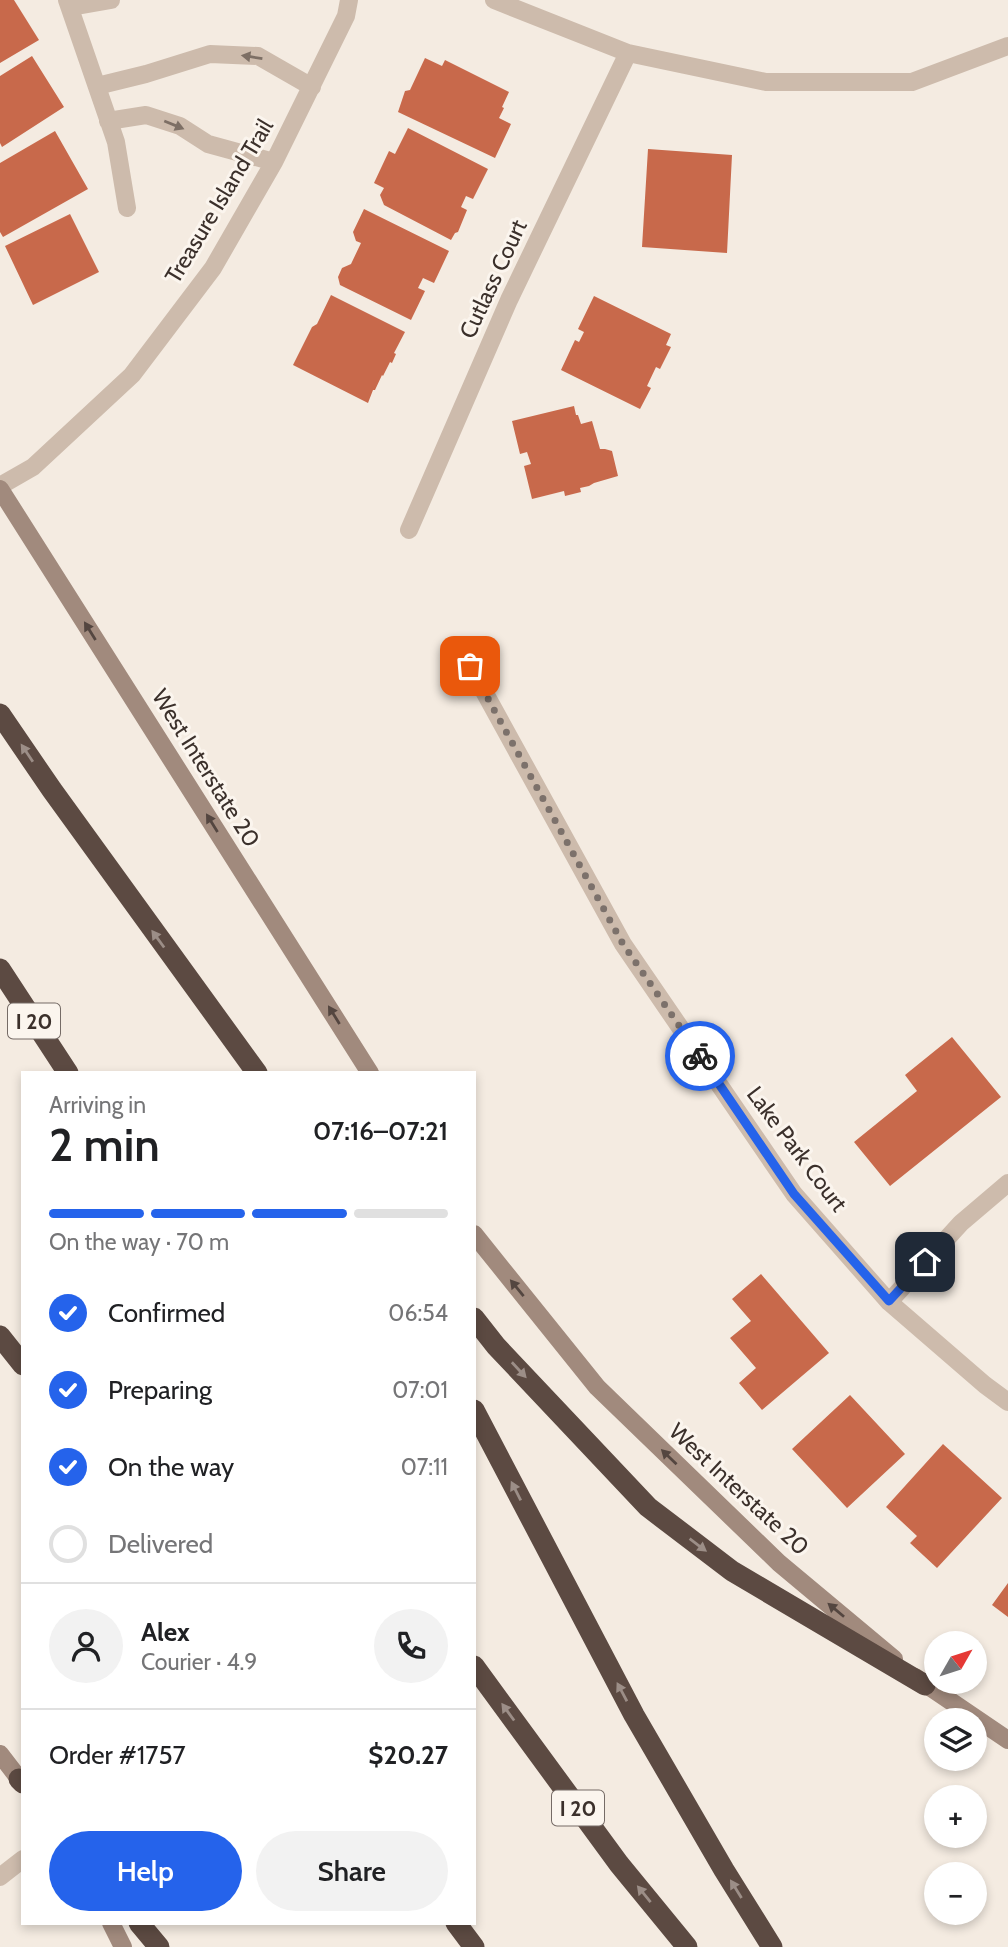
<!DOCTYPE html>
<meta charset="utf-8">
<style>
:root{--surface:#fff;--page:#f2f2f2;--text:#202124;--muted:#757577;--line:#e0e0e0;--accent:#2563eb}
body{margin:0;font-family:Cabin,sans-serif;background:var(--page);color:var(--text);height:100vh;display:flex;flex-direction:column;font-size:26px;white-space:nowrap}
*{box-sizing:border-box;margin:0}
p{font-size:23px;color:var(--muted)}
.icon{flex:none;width:38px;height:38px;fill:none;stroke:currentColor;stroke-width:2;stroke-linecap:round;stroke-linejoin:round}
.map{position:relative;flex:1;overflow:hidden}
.drawer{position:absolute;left:21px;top:1071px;width:455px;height:854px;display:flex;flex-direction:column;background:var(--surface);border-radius:0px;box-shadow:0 4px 10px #0003}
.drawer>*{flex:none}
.needle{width:46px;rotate:51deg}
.tools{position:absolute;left:924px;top:1631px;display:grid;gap:14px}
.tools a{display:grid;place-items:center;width:63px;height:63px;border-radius:50%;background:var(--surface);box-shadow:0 4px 10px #0003;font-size:35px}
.pin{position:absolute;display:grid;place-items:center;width:60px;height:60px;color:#fff;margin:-30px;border-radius:14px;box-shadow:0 4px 10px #0006}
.courier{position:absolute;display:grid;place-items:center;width:70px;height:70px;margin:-35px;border:5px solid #2563eb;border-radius:50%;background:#fff;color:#222;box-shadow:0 2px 9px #0007}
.overview em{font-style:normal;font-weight:600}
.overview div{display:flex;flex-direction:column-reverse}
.overview{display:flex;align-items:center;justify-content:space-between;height:119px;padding:0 28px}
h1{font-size:46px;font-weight:600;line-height:52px}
.bar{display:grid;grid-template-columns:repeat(4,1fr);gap:10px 7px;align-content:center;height:84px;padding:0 28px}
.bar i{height:9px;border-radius:5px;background:var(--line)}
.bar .selected{background:var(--accent)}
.bar p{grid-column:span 4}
.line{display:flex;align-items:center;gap:18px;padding:0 28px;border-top:2px solid var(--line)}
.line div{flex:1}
.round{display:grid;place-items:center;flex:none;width:74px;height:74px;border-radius:37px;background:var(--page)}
ol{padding:0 28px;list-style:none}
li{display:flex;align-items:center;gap:21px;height:77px}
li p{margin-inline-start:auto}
li .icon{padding:7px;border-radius:50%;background:var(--accent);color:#fff;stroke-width:4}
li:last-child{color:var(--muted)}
li i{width:38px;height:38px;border:4px solid var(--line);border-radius:50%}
.cta{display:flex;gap:14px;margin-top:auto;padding:14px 28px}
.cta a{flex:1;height:80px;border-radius:42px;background:var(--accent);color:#fff;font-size:28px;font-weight:600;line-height:80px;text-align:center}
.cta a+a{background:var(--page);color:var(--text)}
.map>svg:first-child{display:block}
</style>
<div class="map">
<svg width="1008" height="1947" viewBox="0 0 1008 1947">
<rect width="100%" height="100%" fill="#f4ebe1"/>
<path fill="#c8694b" d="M0,0H14L39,40L0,63Z
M32,56L64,107L2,147L0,143V76Z
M425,58L442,66L445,60L509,92L502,107L504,108L499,118L511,124L495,158L398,112L405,91L410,90Z
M408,128L488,169L473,199L466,196L461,207L467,210L458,232L455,233L451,240L384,205L380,195L384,188L374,183L389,151L395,154Z
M55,131L88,189L3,237L0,232V163Z
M648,149L732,155L727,253L642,247Z
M364,209L449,251L434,283L423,278L418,288L425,291L411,320L340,285L338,277L342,268L351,264L361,243L356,241L353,232Z
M70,214L99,272L33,305L5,246Z
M331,295L405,332L394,353L396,354L392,363L390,362L383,376L382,375L375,390H373L368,403L293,365L312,327L317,324Z
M594,296L671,334L666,345L671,347L660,369L656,367L647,386L651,388L640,409L561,370L575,340L579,342L584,332L578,329Z
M574,406L576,415H578L581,424L592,421L600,449H605L612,451L618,476L594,483L589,486L580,488L581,492L565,496L564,491L532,499L524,466L531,464L527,452L520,454L512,421Z
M952,1037L1001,1097L890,1186L854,1142L917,1091L905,1075Z
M761,1274L829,1353L762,1410L739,1383L756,1368L730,1338L751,1321L732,1299Z
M850,1395L905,1454L847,1508L792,1449Z
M943,1444L1002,1498L937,1568L910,1543L917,1536L886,1507Z
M1008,1583V1617L992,1605Z"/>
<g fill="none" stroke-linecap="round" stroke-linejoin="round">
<path stroke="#cdbbac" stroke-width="18" d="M67,0L116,142L127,208
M494,0L628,53L766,82H912L1008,46
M71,7L111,0
M97,86L146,74L210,54L258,56L312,87
M108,121L146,115L180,126L208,144L274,162
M0,486L33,467L132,375L213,268L274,162L346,16L349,0
M409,530L509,300L628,53
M470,666L623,944L794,1194L889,1302L985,1385L1008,1402
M889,1302L961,1223L1008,1183
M0,1877L23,1859"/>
<path stroke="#a18a7d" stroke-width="18" d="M0,489L370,1073
M474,1234L597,1387L779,1563L894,1659
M915,1677L1008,1740
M0,1754L23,1784
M111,1923L123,1947"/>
<path stroke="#5c4a42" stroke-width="21" d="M0,714L52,790L257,1073
M0,969L68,1073
M474,1318L496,1346L648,1507L732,1571L925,1685
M0,1336L23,1365
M474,1410L634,1715L724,1870L772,1947
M474,1666L619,1864L687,1947
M19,1779L23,1783
M139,1923L159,1947
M456,1923L474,1947"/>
</g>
<defs><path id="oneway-solid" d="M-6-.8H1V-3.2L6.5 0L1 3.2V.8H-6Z" transform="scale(1.75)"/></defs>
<g fill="#7d6f65">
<use href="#oneway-solid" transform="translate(252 57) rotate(-171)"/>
<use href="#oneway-solid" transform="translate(174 125) rotate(22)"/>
</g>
<g fill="#544640">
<use href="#oneway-solid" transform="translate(90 631) rotate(-122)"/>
<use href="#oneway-solid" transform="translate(212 823) rotate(-122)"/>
<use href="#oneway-solid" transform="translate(334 1015) rotate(-122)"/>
<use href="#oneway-solid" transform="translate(517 1288) rotate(-129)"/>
<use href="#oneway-solid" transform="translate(669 1457) rotate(-136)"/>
<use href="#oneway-solid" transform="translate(836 1610) rotate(-140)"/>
</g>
<g fill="#9c8e87">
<use href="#oneway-solid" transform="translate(27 753) rotate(-124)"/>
<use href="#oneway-solid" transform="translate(158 939) rotate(-126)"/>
<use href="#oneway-solid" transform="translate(519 1370) rotate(47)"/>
<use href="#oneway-solid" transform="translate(516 1491) rotate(-117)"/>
<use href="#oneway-solid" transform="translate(698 1545) rotate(37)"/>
<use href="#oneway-solid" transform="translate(622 1692) rotate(-118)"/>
<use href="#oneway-solid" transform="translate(508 1712) rotate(-126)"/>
<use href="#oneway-solid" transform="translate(736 1889) rotate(-122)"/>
<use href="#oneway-solid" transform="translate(644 1894) rotate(-129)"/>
</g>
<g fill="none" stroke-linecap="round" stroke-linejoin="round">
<path stroke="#7c716b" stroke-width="7" stroke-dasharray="0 12.6" d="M470,666L623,944L700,1056"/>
<path stroke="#2563eb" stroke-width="9" d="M700,1056L794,1194L889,1301L925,1262"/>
</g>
<g text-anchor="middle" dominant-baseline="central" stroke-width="6" stroke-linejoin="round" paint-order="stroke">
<g fill="#fbf5ee" stroke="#756b66" stroke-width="2">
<rect x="8" y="1003.5" width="52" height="35" rx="5"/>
<rect x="552" y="1790.5" width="52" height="35" rx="5"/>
</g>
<g font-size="21" font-weight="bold" fill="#3b302b">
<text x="34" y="1021">I 20</text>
<text x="578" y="1808">I 20</text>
</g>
<g font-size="23" fill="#3b302b" stroke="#fbf5ee">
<text transform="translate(219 201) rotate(-59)">Treasure Island Trail</text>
<text transform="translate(493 279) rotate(-65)">Cutlass Court</text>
<text transform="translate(206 768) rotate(58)">West Interstate 20</text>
<text transform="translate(797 1149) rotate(53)">Lake Park Court</text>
<text transform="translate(739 1489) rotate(43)">West Interstate 20</text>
</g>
</g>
</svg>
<div class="tools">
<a><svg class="needle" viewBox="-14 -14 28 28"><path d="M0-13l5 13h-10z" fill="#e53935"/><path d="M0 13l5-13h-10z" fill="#757577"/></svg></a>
<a><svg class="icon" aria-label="layers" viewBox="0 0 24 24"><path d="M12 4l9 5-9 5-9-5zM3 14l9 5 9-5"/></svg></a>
<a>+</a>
<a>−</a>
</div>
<div class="pin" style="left:470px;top:666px;background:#ea580c"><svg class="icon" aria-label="bag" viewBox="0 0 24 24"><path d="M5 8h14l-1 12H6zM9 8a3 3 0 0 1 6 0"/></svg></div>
<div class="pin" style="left:925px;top:1262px;background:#1f2937"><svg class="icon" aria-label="home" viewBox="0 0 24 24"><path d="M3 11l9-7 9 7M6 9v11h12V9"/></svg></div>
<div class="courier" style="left:700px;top:1056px"><svg class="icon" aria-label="bike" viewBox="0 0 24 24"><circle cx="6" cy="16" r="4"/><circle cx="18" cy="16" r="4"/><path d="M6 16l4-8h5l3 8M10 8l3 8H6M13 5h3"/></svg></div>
<section class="drawer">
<div class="overview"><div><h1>2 min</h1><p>Arriving in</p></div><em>07:16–07:21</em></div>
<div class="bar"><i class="selected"></i><i class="selected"></i><i class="selected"></i><i></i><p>On the way · 70 m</p></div>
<ol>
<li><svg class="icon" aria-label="check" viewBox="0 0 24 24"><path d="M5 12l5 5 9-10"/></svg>Confirmed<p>06:54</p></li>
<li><svg class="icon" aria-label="check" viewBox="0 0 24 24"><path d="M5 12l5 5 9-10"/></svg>Preparing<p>07:01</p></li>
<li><svg class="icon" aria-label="check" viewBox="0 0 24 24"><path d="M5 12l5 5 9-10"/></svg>On the way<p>07:11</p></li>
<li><i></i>Delivered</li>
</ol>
<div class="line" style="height:126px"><a class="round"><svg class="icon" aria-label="person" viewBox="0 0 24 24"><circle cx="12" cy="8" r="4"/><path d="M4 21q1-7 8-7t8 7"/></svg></a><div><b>Alex</b><p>Courier · 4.9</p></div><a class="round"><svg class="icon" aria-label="phone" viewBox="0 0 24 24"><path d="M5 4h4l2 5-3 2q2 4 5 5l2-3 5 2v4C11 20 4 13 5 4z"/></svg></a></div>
<div class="line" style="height:91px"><div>Order #1757</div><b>$20.27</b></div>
<div class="cta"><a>Help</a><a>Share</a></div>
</section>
</div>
